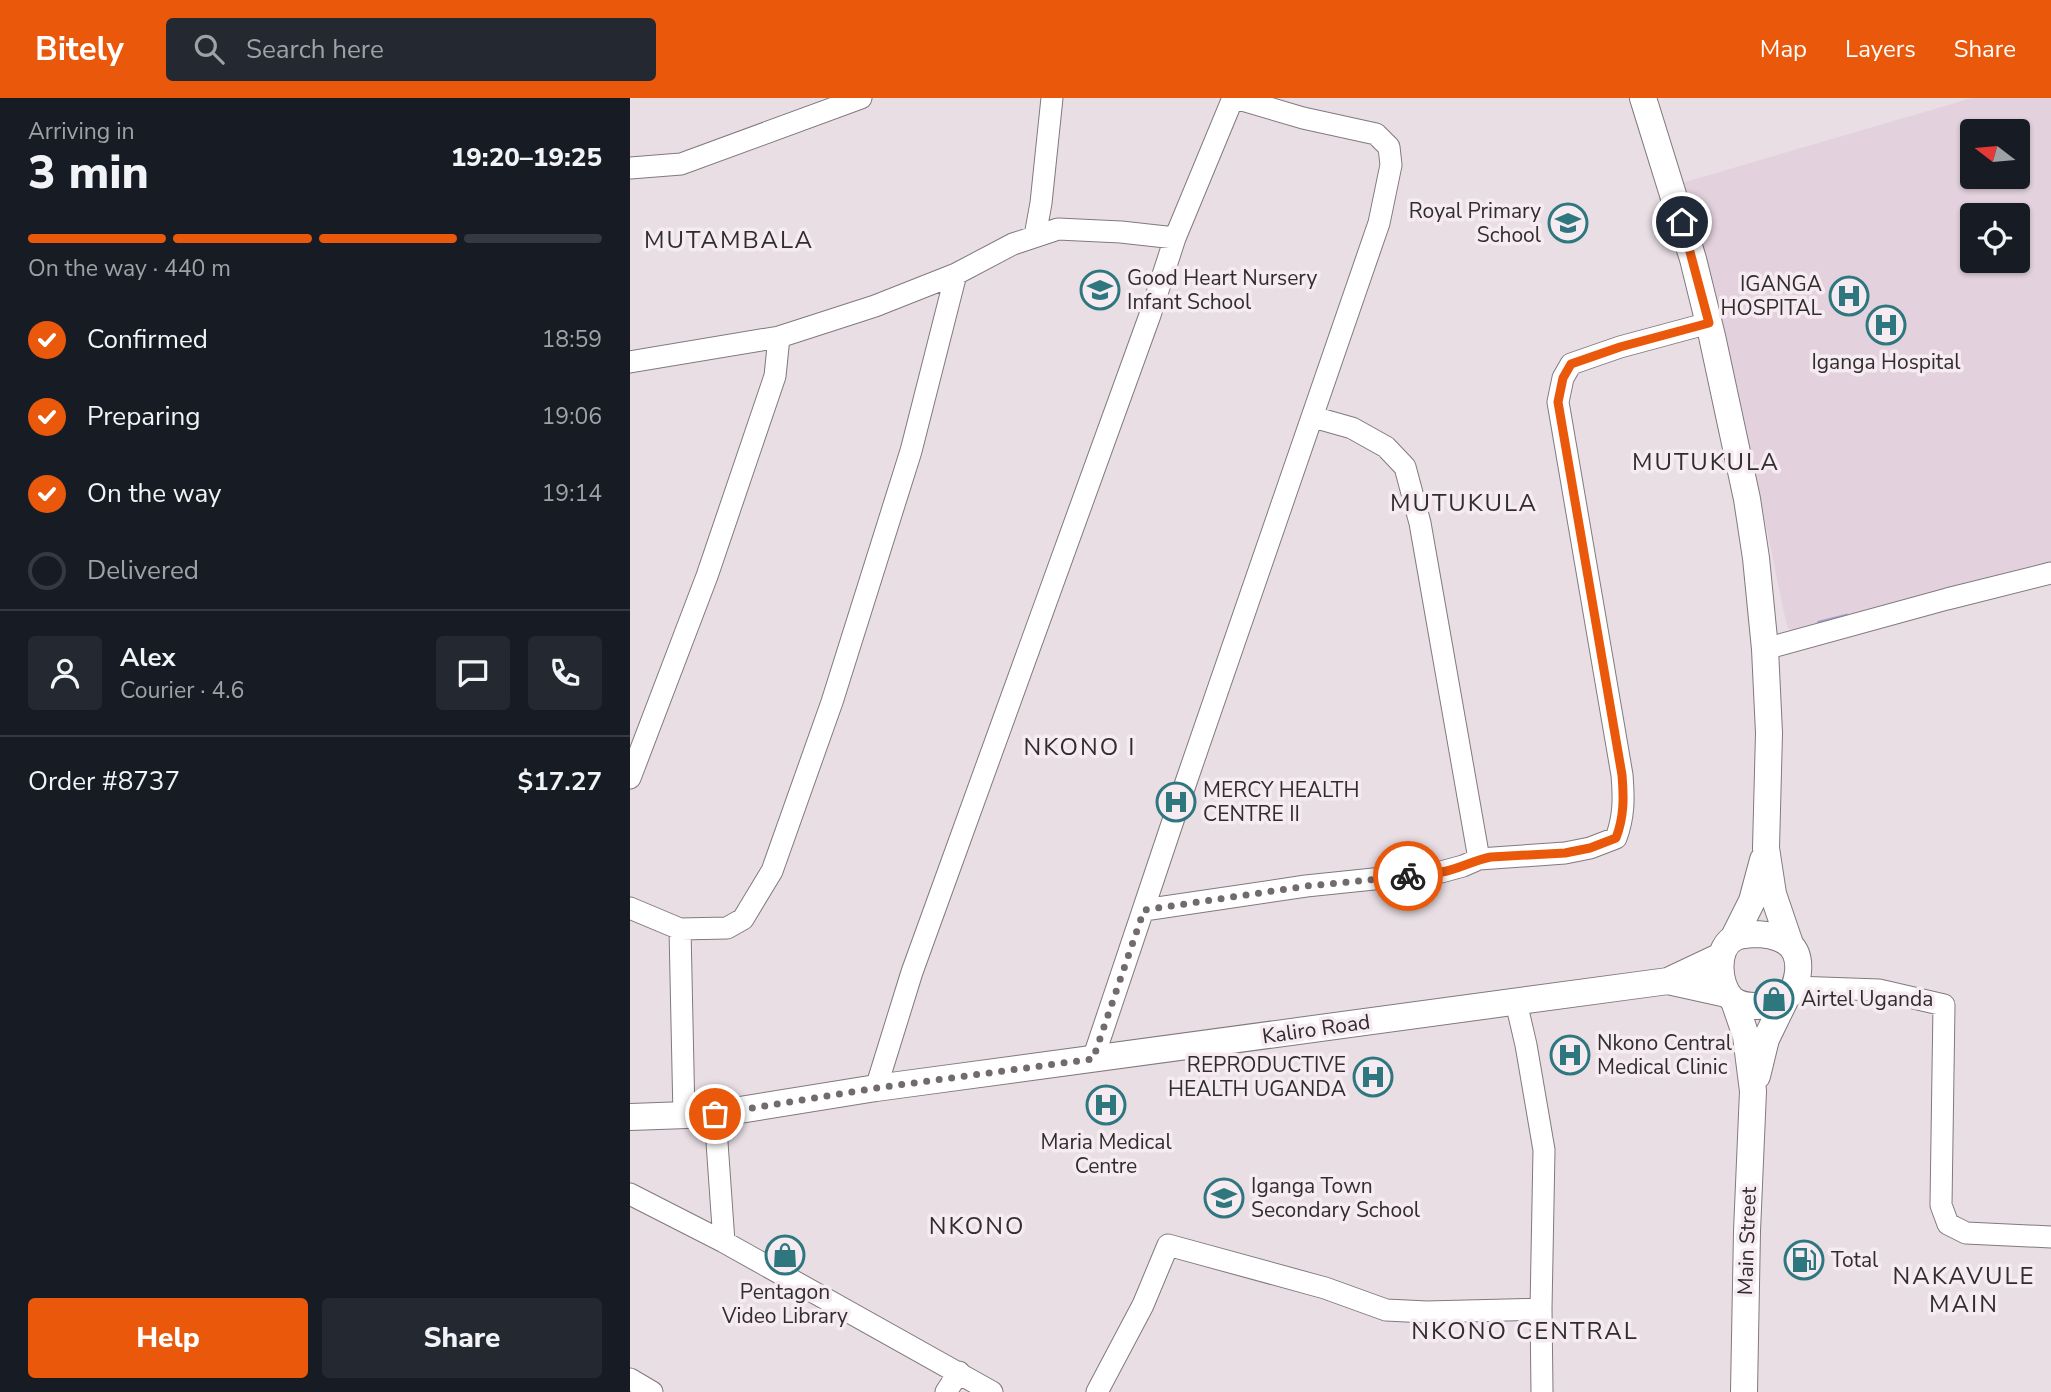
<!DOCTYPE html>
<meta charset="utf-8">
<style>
:root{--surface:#171b24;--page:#242831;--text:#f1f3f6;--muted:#9ea1a6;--line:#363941;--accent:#ea580c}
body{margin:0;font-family:"Nunito Sans",sans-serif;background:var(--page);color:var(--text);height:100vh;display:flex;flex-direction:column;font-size:26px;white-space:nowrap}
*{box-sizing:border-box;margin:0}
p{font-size:23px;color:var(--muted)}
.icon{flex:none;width:38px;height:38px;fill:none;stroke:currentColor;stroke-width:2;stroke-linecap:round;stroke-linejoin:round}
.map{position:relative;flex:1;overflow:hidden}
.sheet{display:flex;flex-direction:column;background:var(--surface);width:630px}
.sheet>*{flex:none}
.needle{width:46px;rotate:286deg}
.fabs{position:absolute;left:1330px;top:21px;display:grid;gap:14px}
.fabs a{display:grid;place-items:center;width:70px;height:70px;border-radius:7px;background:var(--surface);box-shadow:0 2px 5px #0004;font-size:35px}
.pin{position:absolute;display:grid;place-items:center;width:60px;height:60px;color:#fff;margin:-30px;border:4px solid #fff;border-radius:50%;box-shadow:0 2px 7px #0007}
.courier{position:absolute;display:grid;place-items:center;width:70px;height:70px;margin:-35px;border:5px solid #ea580c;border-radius:50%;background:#fff;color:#222;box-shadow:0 2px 9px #0007}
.overview em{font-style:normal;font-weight:800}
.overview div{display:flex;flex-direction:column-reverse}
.overview{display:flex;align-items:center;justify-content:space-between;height:119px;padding:0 28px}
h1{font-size:46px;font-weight:800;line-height:52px}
.bar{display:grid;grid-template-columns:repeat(4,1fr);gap:10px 7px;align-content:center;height:84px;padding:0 28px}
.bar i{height:9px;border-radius:5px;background:var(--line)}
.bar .selected{background:var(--accent)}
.bar p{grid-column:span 4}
.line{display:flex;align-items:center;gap:18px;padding:0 28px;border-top:2px solid var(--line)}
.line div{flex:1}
.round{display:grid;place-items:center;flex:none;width:74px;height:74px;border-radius:7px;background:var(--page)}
ol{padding:0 28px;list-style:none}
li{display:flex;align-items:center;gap:21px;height:77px}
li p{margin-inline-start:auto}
li .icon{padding:7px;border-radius:50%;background:var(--accent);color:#fff;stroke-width:4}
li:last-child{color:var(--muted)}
li i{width:38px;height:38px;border:4px solid var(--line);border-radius:50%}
.cta{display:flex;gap:14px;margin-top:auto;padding:14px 28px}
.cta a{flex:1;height:80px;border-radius:7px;background:var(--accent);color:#fff;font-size:28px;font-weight:800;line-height:80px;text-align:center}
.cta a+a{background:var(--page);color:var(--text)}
header{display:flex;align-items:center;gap:42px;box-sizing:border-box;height:98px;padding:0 35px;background:var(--accent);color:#fff}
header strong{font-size:33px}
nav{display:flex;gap:38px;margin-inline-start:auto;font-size:24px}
.search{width:490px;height:63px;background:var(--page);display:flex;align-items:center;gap:18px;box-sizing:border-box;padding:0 24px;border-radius:7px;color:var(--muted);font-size:26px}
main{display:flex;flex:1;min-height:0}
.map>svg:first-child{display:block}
</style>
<header>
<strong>Bitely</strong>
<div class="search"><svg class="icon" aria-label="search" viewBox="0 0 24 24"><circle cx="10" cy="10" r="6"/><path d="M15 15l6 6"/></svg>Search here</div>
<nav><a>Map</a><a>Layers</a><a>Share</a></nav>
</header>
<main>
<section class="sheet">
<div class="overview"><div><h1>3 min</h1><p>Arriving in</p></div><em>19:20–19:25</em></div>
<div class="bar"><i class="selected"></i><i class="selected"></i><i class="selected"></i><i></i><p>On the way · 440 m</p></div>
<ol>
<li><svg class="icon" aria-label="check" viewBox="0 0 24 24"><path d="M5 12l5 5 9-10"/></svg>Confirmed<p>18:59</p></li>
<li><svg class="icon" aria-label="check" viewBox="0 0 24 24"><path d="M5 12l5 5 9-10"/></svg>Preparing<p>19:06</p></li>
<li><svg class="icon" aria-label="check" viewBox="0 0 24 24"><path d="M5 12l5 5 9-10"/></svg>On the way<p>19:14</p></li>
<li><i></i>Delivered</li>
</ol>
<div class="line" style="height:126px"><a class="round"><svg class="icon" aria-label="person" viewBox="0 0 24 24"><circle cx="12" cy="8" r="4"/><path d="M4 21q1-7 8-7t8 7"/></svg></a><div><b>Alex</b><p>Courier · 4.6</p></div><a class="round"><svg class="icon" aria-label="chat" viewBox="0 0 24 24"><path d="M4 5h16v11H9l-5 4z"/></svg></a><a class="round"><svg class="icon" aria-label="phone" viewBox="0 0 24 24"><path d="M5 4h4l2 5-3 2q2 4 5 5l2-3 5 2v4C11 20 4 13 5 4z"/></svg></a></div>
<div class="line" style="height:91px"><div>Order #8737</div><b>$17.27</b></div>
<div class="cta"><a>Help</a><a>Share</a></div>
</section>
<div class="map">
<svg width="1421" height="1294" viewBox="0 0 1421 1294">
<rect width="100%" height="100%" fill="#e8dee4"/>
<path fill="#e3d2dd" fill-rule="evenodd" d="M1342,0H1421V467L1166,535L1158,530L1154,515L1108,291L1052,85ZM1342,33H1388V79H1342ZM1342,117H1388V163H1342Z"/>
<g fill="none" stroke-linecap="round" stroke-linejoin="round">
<path stroke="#a2a1d2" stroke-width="4.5" d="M1189,525L1217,518"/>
<defs>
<path id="minor" d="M0,70L51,66L231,0
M405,138L411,105L422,0
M0,264L149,239L245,208L326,176L383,146L428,131L491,134L545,140
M1135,551L1317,501L1421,475
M0,680L77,478L145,278L149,239
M849,761L935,755L960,750L986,740C994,719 994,700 992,677L928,304L933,280L941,266L990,249L1079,225
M0,810L50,831L97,830L113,821L142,773L202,604L281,353L326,176
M514,812L676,788L811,774L833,768L849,761L790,425L775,369L756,349L722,330L683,319
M50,831L54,1018
M1164,889L1249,892L1314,907L1311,1107L1318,1126L1336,1135L1421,1139
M886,904L896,947L914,1052L911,1211L912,1294
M463,961L555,687L749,125L761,67L759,49L746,36L673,20L605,0
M246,990L282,874L520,217L545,140L603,0
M85,1016L94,1144
M0,1096L94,1144L362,1294
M0,1281L22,1294
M316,1294L329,1274
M467,1294L513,1207L538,1147L695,1190L756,1212L797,1214L911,1211"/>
<path id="major" d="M1013,0L1063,161L1082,238L1117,401L1126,460L1135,551L1139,635L1136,750L1143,796L1160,846
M1122,836C1147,836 1171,843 1168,874C1167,882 1164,893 1158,898C1146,909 1114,912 1102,901C1087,887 1085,848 1106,839C1110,837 1117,837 1122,836Z
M1104,839L1122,803L1133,762
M1038,883L1097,896
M1104,903L1116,938L1123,993L1117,1133L1114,1294
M1127,978L1136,941L1156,900
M0,1019L85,1016L246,990L1038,883L1091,858"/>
</defs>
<use href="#minor" stroke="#81797e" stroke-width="23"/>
<use href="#major" stroke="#81797e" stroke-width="28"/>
<use href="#minor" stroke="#fff" stroke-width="21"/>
<use href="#major" stroke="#fff" stroke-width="26"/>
</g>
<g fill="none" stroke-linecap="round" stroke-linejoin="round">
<path stroke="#716b6e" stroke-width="7" stroke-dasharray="0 12.6" d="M85,1016L246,990L463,961L514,812L677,788L778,778"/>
<path stroke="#ea580c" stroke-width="9" d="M778,778C789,777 801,776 812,774C829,771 844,762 861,759L935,755L960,750L986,740C994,719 994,700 992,677L928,304L933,280L941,266L990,249L1079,225L1052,124"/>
</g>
<defs>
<symbol id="school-ring" viewBox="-11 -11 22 22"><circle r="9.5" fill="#f5ebf1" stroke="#2e777f" stroke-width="1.5"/><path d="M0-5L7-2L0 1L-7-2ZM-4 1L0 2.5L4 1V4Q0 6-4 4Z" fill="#2e777f"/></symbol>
<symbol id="hospital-ring" viewBox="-11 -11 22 22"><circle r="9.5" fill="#f5ebf1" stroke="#2e777f" stroke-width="1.5"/><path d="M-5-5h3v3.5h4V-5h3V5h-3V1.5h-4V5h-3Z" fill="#2e777f"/></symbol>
<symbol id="shop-ring" viewBox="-11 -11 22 22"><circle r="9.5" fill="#f5ebf1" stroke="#2e777f" stroke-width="1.5"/><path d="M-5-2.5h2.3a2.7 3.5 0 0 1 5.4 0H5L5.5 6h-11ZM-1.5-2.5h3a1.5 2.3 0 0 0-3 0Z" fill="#2e777f"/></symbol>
<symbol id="fuel-ring" viewBox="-11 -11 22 22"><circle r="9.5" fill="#f5ebf1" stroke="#2e777f" stroke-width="1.5"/><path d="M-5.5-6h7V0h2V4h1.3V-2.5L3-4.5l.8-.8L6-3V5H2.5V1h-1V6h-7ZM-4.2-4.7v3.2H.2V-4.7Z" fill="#2e777f"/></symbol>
</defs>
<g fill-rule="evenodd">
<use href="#school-ring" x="916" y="103" width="44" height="44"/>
<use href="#school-ring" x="448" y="170" width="44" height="44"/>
<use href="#hospital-ring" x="1197" y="176" width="44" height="44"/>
<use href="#hospital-ring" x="1234" y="205" width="44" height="44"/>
<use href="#hospital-ring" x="524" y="682" width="44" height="44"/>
<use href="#shop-ring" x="1122" y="879" width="44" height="44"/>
<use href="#hospital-ring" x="918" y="935" width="44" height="44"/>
<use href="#hospital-ring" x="721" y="957" width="44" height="44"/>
<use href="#hospital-ring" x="454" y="985" width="44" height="44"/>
<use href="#school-ring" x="572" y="1078" width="44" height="44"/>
<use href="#shop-ring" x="133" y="1135" width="44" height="44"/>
<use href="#fuel-ring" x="1152" y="1140" width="44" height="44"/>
</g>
<g text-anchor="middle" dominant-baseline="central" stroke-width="7" stroke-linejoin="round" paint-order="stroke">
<g font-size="21" fill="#312d2f" stroke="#f5ebf1" text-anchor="start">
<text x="911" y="113" text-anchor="end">Royal Primary<tspan x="911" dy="24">School</tspan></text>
<text x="497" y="180">Good Heart Nursery<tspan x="497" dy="24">Infant School</tspan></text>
<text x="1192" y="186" text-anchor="end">IGANGA<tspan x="1192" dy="24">HOSPITAL</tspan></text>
<text x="1256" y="264" text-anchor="middle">Iganga Hospital</text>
<text x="573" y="692">MERCY HEALTH<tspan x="573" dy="24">CENTRE II</tspan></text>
<text x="1171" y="901">Airtel Uganda</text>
<text x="967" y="945">Nkono Central<tspan x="967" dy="24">Medical Clinic</tspan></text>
<text x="716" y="967" text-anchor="end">REPRODUCTIVE<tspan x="716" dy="24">HEALTH UGANDA</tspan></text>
<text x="476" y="1044" text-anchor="middle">Maria Medical<tspan x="476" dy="24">Centre</tspan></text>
<text x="621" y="1088">Iganga Town<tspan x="621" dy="24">Secondary School</tspan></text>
<text x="1201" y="1162">Total</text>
<text x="155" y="1194" text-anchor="middle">Pentagon<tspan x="155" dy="24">Video Library</tspan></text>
</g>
<g font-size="21" fill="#312d2f" stroke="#f5ebf1">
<text transform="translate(686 931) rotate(-8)">Kaliro Road</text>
<text transform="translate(1117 1143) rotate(-88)">Main Street</text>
</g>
<g font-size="24" letter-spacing="2" fill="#312d2f" stroke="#f5ebf1">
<text x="99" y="142">MUTAMBALA</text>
<text x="1076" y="364">MUTUKULA</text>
<text x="834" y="405">MUTUKULA</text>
<text x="450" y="649">NKONO I</text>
<text x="347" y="1128">NKONO</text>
<text x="1334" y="1178">NAKAVULE<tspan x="1334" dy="28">MAIN</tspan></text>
<text x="895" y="1233">NKONO CENTRAL</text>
</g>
</g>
</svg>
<div class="fabs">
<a><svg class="needle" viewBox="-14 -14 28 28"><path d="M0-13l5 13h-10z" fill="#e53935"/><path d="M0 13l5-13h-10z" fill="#9ea1a6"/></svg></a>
<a><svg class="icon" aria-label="locate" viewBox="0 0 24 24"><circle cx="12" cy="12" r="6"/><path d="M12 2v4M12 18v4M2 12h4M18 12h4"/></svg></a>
</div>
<div class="pin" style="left:85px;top:1016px;background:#ea580c"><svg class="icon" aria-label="bag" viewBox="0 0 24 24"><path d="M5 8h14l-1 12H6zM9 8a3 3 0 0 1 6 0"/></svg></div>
<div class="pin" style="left:1052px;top:124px;background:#1f2937"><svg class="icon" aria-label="home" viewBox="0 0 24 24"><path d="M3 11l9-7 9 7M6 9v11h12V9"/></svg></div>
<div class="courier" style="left:778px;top:778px"><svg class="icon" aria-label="bike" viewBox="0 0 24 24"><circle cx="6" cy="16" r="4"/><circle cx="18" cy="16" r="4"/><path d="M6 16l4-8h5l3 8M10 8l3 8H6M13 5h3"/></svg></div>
</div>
</main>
